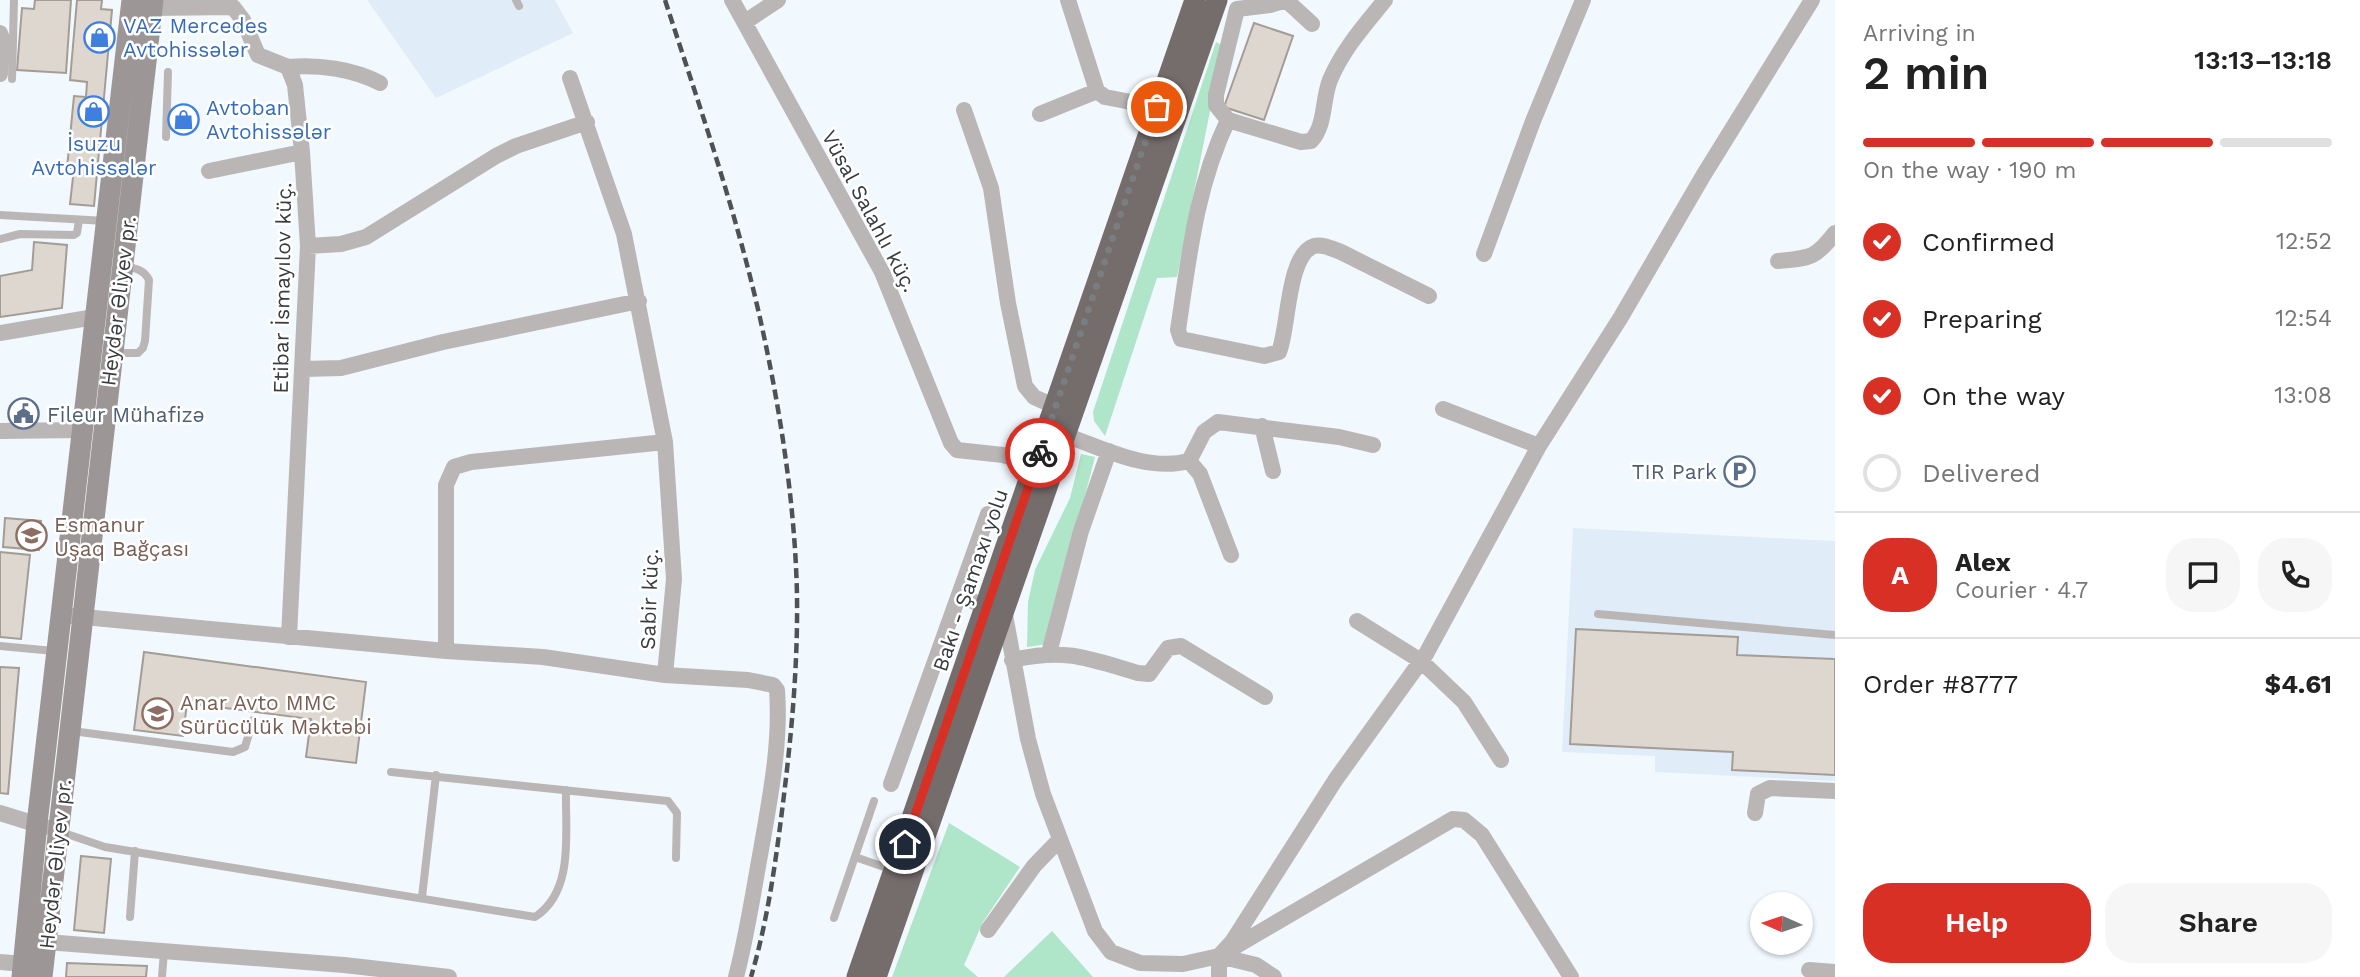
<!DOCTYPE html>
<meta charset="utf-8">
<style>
:root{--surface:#fff;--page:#f6f6f6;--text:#222;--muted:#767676;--line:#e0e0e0;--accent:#d93025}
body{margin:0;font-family:"Work Sans",sans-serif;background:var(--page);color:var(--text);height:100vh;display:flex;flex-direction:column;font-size:26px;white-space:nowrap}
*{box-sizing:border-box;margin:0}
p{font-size:23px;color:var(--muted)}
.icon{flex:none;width:38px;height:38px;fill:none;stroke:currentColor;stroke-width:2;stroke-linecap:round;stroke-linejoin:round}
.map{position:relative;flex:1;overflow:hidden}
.sheet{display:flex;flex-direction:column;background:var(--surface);width:525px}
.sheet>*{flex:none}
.needle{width:46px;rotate:273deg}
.tools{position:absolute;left:1750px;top:892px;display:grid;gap:14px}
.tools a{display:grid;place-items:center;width:63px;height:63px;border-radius:50%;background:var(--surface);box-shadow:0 2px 5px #0004;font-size:35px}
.pin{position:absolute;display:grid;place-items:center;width:60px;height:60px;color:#fff;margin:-30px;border:4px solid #fff;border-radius:50%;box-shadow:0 2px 7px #0007}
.courier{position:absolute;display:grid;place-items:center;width:70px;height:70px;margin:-35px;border:5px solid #d93025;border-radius:50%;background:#fff;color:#222;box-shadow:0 2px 9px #0007}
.headline em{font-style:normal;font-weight:600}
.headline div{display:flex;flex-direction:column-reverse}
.headline{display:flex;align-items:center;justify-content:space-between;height:119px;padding:0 28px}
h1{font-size:46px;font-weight:600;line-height:52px}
.bar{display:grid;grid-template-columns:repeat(4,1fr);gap:10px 7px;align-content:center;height:84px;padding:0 28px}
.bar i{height:9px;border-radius:5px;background:var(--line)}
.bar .selected{background:var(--accent)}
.bar p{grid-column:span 4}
.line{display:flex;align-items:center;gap:18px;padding:0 28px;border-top:2px solid var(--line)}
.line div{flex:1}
.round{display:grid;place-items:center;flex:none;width:74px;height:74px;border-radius:28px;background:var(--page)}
ol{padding:0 28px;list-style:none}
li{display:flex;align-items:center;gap:21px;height:77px}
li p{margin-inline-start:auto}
li .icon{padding:7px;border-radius:50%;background:var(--accent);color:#fff;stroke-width:4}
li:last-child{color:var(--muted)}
li i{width:38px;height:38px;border:4px solid var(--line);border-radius:50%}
.action{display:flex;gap:14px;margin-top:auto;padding:14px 28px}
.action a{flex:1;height:80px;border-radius:28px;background:var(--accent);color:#fff;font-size:28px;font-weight:600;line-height:80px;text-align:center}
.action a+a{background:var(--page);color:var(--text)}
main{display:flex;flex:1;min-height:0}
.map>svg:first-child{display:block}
</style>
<main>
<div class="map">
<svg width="1835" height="977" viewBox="0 0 1835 977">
<rect width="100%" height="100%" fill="#f1f8fe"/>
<path fill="#e1ecf9" d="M367,0H555L573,33L436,98Z
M1573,528L1835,541V781L1655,772V756L1562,752Z"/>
<path fill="#afe5c8" d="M1216,42L1223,46L1177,277L1157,278L1105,436L1094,421L1093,412Z
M1081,454L1095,457L1047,644L1027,647L1028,602L1035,570L1070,498Z
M949,823L1020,867L983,922L964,965L978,977H892Z
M1052,931L1093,977H1004Z"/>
<path fill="#ddd7d0" stroke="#a39d96" stroke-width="2" d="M35,0H71L66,73L17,70L22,8L34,9Z
M77,0H102L101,9L112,10L94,206L70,204L74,168H67L74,96L86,97L87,82L70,80Z
M1254,23L1293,36L1264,120L1224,107Z
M34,242L67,245L62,308L0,317V276L32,270Z
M5,518L41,521L39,550L3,547Z
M0,552L30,555L21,639L0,637Z
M1576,629L1738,637L1737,655L1835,659V775L1732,770L1733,752L1570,744Z
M144,652L366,682L356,763L306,757L311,719L187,703L183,736L134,730Z
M0,667L19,668L8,794L0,793Z
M81,856L111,859L104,933L74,930Z
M67,963L147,966L146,977H66Z"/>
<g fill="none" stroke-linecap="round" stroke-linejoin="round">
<path stroke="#bab6b6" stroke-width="8" d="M516,0L519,6
M12,79L14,0
M166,137L168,72
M0,215L106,221
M0,239L20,234L74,235L77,233L79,220
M114,353H138L143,348L145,341L149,280C144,269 134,268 123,266
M1598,614L1835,635
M0,646L54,651
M72,731L233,752L245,747L253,720
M391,772L668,801L677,813L676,858
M61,832L105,847L535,917C575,891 565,832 566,790
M855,857L893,870
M422,897L436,775
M130,917L135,851
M834,918L874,801
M162,977L164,951"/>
<path stroke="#bab6b6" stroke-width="16" d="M732,0L882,272L951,443L957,450L1003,455L1036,465
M1068,0L1097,91L1105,97L1157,107
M1286,0L1312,24
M152,8L233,7L243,20L258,55L288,67L295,85L302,152L308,246L289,637
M1237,9L1216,95V105L1228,120L1301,142L1311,141C1326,125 1322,100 1330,80C1343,49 1364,26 1385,0
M1237,9L1270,5L1286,0
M745,22L778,0
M0,33L3,41L0,74
M288,67C318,64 353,69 380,83
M964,110L991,188L1008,303L1025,386L1034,397L1056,407
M1040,114L1097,91
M1228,120C1196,187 1189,257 1178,330L1181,339L1264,356L1279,352C1289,327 1287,255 1314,246C1323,244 1333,249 1341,252L1429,296
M209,171L302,152
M308,246L341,244L366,237L496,156L516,146L587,122
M1484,254L1533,121L1583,0
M1778,261C1810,258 1815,259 1835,233
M0,333L94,317
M304,369L341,368L443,342L639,301
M1443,409L1539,446
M1262,426L1273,471
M0,431L82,430
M1065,435C1104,449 1148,472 1189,461L1200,474L1231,555
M1189,461L1204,432L1218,422L1339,437L1373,445
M961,596L1005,615L1028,739L1043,794L1095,931L1111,952L1140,963L1183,964L1219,956L1453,819L1464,820L1482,835L1571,977
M62,615L446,651L543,657L665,675L674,579L665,442L624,234L570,78
M1357,621L1421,661L1464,702L1501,760
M446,651V485L454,467L471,462L665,442
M1049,653L1081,531L1109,451
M1012,660C1066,648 1087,658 1138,673L1149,674L1168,648L1181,646L1265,697
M665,675L748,680L773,685L777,690C781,743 770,798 761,850C753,893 747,935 736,977
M891,784L988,514
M0,813L45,827
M1755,813L1758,794L1770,788L1835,791
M988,930L1034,866L1060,839
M46,942L344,965L449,977
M1219,956L1256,965L1274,977
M0,962L24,964
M1809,970L1835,972
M1219,977V956L1232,942L1336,779L1426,654L1539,446L1621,317L1703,176L1812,0"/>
<path stroke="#9d9696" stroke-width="21" d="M22,977L37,824L132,0
M42,977L153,0"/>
<path stroke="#756c6c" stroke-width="21" d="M857,977L1195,0
M876,977L1217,0"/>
<path stroke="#4e5254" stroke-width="4.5" stroke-dasharray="10 5" stroke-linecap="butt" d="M665,0C699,105 736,211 760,318C780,408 795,503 797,595C798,668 791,740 782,811C775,867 767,923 751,977"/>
</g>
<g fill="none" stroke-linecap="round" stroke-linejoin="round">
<path stroke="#797e81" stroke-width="7" stroke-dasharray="0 12.6" d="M1040,453L1157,107"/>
<path stroke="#d93025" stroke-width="9" d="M905,844L1040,453"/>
</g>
<defs>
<symbol id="shop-ring" viewBox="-11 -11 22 22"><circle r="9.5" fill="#fff" stroke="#3f7fe0" stroke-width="1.5"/><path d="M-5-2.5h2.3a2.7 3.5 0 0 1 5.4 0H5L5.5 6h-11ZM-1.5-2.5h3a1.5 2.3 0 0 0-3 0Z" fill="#3f7fe0"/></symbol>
<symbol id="civic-ring" viewBox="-11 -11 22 22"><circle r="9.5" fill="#fff" stroke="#5c6f8a" stroke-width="1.5"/><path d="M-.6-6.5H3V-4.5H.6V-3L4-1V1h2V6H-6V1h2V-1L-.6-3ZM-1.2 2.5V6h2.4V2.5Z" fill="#5c6f8a"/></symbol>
<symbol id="parking-ring" viewBox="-11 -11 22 22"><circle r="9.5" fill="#fff" stroke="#5c6f8a" stroke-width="1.5"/><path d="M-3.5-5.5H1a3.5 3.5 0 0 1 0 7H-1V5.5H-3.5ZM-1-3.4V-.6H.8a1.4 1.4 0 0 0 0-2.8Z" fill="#5c6f8a"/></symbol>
<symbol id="school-ring" viewBox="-11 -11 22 22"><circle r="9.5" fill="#fff" stroke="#8d6e63" stroke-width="1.5"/><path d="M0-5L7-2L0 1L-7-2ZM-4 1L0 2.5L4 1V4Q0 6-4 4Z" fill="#8d6e63"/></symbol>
<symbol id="university-ring" viewBox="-11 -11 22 22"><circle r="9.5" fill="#fff" stroke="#8d6e63" stroke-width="1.5"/><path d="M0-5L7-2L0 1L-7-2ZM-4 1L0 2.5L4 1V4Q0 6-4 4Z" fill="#8d6e63"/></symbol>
</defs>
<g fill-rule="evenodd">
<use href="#shop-ring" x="82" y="20" width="35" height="35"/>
<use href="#shop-ring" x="76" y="94" width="35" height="35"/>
<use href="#shop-ring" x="166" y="102" width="35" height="35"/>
<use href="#civic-ring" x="6" y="396" width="35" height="35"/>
<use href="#parking-ring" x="1722" y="454" width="35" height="35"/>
<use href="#school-ring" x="14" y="518" width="35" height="35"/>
<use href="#university-ring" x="140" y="696" width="35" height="35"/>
</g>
<g text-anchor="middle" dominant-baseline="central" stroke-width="5" stroke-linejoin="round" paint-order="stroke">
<g font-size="21" fill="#366cbe" stroke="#fff" text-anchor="start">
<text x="123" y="25">VAZ Mercedes<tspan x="123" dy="24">Avtohissələr</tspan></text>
<text x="206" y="107">Avtoban<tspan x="206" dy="24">Avtohissələr</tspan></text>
<text x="94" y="143" text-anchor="middle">İsuzu<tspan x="94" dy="24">Avtohissələr</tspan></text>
</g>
<g font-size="21" fill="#393c3e" stroke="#fff">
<text transform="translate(870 211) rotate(62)">Vüsal Salahlı küç.</text>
<text transform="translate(282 288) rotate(-89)">Etibar İsmayılov küç.</text>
<text transform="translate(118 301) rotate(-83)">Heydər Əliyev pr.</text>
<text transform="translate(970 580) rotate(-71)">Bakı - Şamaxı yolu</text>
<text transform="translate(649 599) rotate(-88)">Sabir küç.</text>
<text transform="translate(55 864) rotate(-84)">Heydər Əliyev pr.</text>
</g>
<g font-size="21" fill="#4e5e75" stroke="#fff" text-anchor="start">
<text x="47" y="414">Fileur Mühafizə</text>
<text x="1717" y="471" text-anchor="end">TIR Park</text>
</g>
<g font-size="21" fill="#785e54" stroke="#fff" text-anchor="start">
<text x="54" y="524">Esmanur<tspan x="54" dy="24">Uşaq Bağçası</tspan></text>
<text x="180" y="702">Anar Avto MMC<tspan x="180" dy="24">Sürücülük Məktəbi</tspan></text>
</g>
</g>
</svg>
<div class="tools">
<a><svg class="needle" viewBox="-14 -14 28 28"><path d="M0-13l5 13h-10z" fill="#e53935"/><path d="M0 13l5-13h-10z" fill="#767676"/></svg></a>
</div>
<div class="pin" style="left:1157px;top:107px;background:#ea580c"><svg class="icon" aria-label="bag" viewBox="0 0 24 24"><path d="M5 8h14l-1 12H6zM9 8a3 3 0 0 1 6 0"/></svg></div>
<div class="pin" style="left:905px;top:844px;background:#1f2937"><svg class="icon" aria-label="home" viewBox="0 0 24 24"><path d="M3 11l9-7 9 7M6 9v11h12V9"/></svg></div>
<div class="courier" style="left:1040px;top:453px"><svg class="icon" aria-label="bike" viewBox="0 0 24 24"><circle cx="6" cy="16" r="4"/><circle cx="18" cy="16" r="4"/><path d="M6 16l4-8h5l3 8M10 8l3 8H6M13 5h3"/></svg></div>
</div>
<section class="sheet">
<div class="headline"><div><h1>2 min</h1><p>Arriving in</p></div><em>13:13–13:18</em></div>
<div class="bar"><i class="selected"></i><i class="selected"></i><i class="selected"></i><i></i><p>On the way · 190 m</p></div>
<ol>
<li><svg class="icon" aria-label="check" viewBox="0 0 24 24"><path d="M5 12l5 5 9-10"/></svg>Confirmed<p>12:52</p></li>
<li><svg class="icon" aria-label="check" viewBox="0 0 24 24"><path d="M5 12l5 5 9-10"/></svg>Preparing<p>12:54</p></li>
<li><svg class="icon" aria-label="check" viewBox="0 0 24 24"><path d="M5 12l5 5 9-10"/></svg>On the way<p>13:08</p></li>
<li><i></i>Delivered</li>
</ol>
<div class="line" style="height:126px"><b class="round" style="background:var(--accent);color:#fff">A</b><div><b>Alex</b><p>Courier · 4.7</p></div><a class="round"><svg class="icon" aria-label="chat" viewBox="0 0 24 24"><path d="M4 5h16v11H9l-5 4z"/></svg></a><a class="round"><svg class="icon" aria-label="phone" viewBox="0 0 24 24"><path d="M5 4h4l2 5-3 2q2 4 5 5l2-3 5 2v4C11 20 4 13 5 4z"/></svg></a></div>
<div class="line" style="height:91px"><div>Order #8777</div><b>$4.61</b></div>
<div class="action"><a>Help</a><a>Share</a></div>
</section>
</main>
